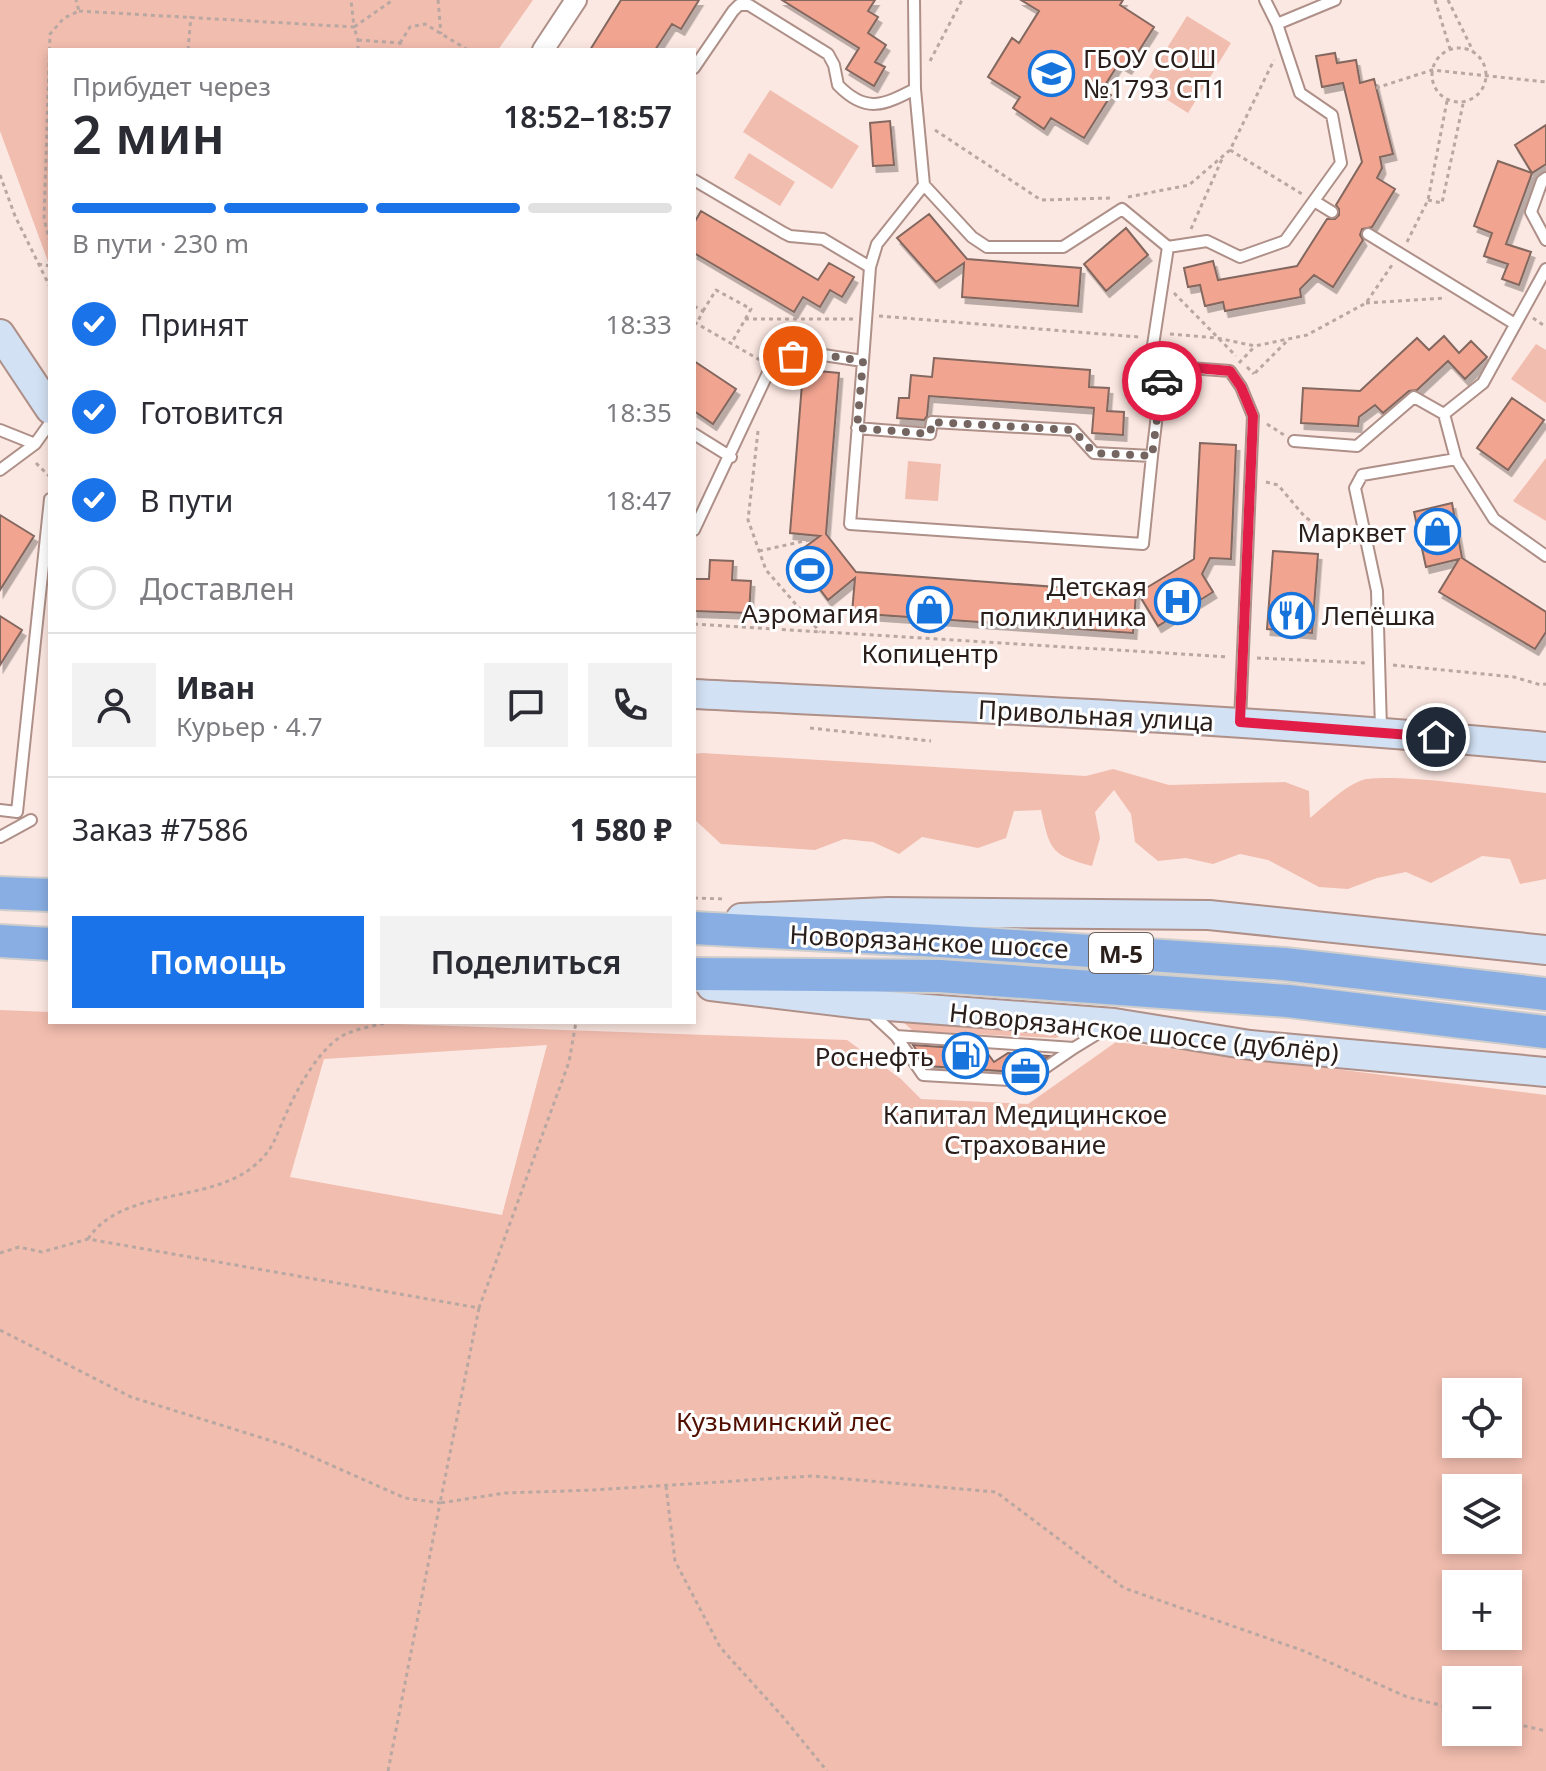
<!DOCTYPE html>
<html lang="ru">
<meta charset="utf-8">
<style>
:root{--surface:#fff;--page:#f2f2f3;--text:#2b2b33;--muted:#7c7c81;--line:#e1e1e2;--accent:#1a73e8}
body{margin:0;font-family:"Noto Sans",sans-serif;background:var(--page);color:var(--text);height:100vh;display:flex;flex-direction:column;font-size:30px;white-space:nowrap}
*{box-sizing:border-box;margin:0}
p{font-size:26px;color:var(--muted)}
.icon{flex:none;width:44px;height:44px;fill:none;stroke:currentColor;stroke-width:2;stroke-linecap:round;stroke-linejoin:round}
.map{position:relative;flex:1;overflow:hidden}
.details{position:absolute;left:48px;top:48px;width:648px;height:976px;display:flex;flex-direction:column;background:var(--surface);border-radius:0px;box-shadow:0 4px 12px #0003}
.details>*{flex:none}
.buttons{position:absolute;left:1442px;top:1378px;display:grid;gap:16px}
.buttons a{display:grid;place-items:center;width:80px;height:80px;border-radius:0px;background:var(--surface);box-shadow:0 4px 12px #0003;font-size:40px}
.pin{position:absolute;display:grid;place-items:center;width:68px;height:68px;color:#fff;margin:-34px;border:4px solid #fff;border-radius:50%;box-shadow:0 2px 8px #0007}
.courier{position:absolute;display:grid;place-items:center;width:80px;height:80px;margin:-40px;border:6px solid #e11d48;border-radius:50%;background:#fff;color:#222;box-shadow:0 2px 10px #0007}
.head em{font-style:normal;font-weight:600}
.head div{display:flex;flex-direction:column-reverse}
.head{display:flex;align-items:center;justify-content:space-between;height:136px;padding:0 24px}
h1{font-size:52px;font-weight:600;line-height:60px}
.bar{display:grid;grid-template-columns:repeat(4,1fr);gap:12px 8px;align-content:center;height:96px;padding:0 24px}
.bar i{height:10px;border-radius:6px;background:var(--line)}
.bar .on{background:var(--accent)}
.bar p{grid-column:span 4}
.line{display:flex;align-items:center;gap:20px;padding:0 24px;border-top:2px solid var(--line)}
.line div{flex:1}
.round{display:grid;place-items:center;flex:none;width:84px;height:84px;border-radius:0px;background:var(--page)}
ol{padding:0 24px;list-style:none}
li{display:flex;align-items:center;gap:24px;height:88px}
li p{margin-inline-start:auto}
li .icon{padding:8px;border-radius:50%;background:var(--accent);color:#fff;stroke-width:4}
li:last-child{color:var(--muted)}
li i{width:44px;height:44px;border:4px solid var(--line);border-radius:50%}
.action{display:flex;gap:16px;margin-top:auto;padding:16px 24px}
.action a{flex:1;height:92px;border-radius:0px;background:var(--accent);color:#fff;font-size:32px;font-weight:600;line-height:92px;text-align:center}
.action a+a{background:var(--page);color:var(--text)}
.map>svg:first-child{display:block}
</style>
<div class="map">
<svg width="1546" height="1771" viewBox="0 0 1546 1771">
<defs>
<filter id="shadow"><feDropShadow dx="3.5" dy="6" stdDeviation="0" flood-color="#0004"/></filter>
</defs>
<rect width="100%" height="100%" fill="#fce8e2"/>
<path fill="#f1bdaf" fill-rule="evenodd" d="M0,0H533L498,50H50V267L0,131Z
M1187,16L1231,43L1188,113L1144,85Z
M770,90L859,146L832,189L743,132Z
M749,153L795,182L780,206L734,178Z
M1536,344L1546,350V403L1511,379Z
M1546,458V521L1513,501Z
M908,461L941,464L938,501L905,499Z
M702,753L1086,776L1113,769L1169,785L1285,782L1309,791L1310,818C1326,805 1341,789 1360,781C1382,771 1514,790 1546,793V879L1520,884L1510,859L1482,856L1431,883L1406,872L1377,878L1348,889L1319,887L1268,860L1240,854L1213,864L1186,858L1158,861L1135,842L1131,814L1114,790L1095,812L1100,838L1092,866C1050,855 1050,849 1041,810L1014,811L1006,838L978,848L922,837L899,854L873,842L844,839L815,850L721,844L694,819V754Z
M0,1010L50,1012V1022H340L847,1040L901,1079L921,1099L1028,1104L1116,1042L1546,1095V1771H0ZM547,1045L502,1215L290,1177L324,1059ZM1456,1392H1508V1444H1456ZM1456,1488H1508V1540H1456ZM1456,1584H1508V1636H1456ZM1456,1680H1508V1732H1456Z
M901,1020L1066,1033L1056,1038L913,1031Z"/>
<path fill="#f1a490" stroke="#83675f" stroke-width="2" filter="url(#shadow)" d="M621,0H699L681,29L672,24L655,50H590Z
M782,0H875L868,11L878,17L868,33L886,45L875,62L885,67L874,86L846,69L859,48Z
M1021,0H1123L1120,5L1154,27L1128,68L1119,63L1102,90L1111,95L1084,138L1051,118L1044,129L1013,108L1020,97L988,77L1012,38L1019,43L1039,11Z
M1335,53L1337,63L1356,60L1360,83L1374,79L1393,154L1380,157L1382,168L1377,178L1395,189L1372,227L1362,229L1360,235L1363,240L1333,287L1314,275L1300,289L1301,297L1225,311L1223,302L1205,306L1200,285L1188,287L1184,268L1213,261L1218,280L1297,266L1327,219H1335L1339,215V209L1336,205L1362,162L1343,83L1322,87L1316,56Z
M890,121L894,165L873,166L870,123Z
M1546,125V164L1532,173L1515,145Z
M1498,161L1532,173L1506,244L1531,252L1519,285L1502,279L1508,264L1484,256L1492,233L1474,226Z
M701,211L818,280L829,263L854,277L842,297L830,290L820,307L803,297L794,312L694,253V223Z
M929,214L967,259L1081,268L1078,306L962,297L964,263L936,282L897,238Z
M1126,228L1148,255L1106,291L1084,264Z
M1444,336L1459,353L1471,341L1487,357L1465,379L1448,361L1417,390L1409,391L1383,413L1375,405L1359,417L1358,426L1301,423L1303,388L1360,391L1417,338L1429,350Z
M934,358L1090,370L1089,387L1109,388L1107,411L1124,412L1123,435L1092,433L1094,408L929,396L927,416L924,420L897,418L899,398H909L911,375L932,377Z
M694,361L736,389L713,424L694,411Z
M818,371L839,373L826,534L856,572L1136,593L1133,633L852,613L855,578L828,600L794,555L820,536L790,533L802,384Z
M1512,398L1544,420L1508,470L1477,448Z
M1200,443L1236,445L1231,559L1210,558L1202,574L1213,592L1158,626L1138,593L1194,559Z
M1452,503L1462,558L1546,612V632L1535,649L1439,592L1459,559L1426,567L1414,512Z
M0,515L34,536L0,590Z
M1273,551L1318,554L1312,633L1267,629Z
M710,560L733,561L732,580L751,581L749,613L694,611V579H709Z
M0,616L22,630L0,665Z
M913,1045L985,1050L994,1062L1008,1053L1049,1056L1024,1073L1016,1072L927,1066Z"/>
<g fill="none" stroke-linecap="round" stroke-linejoin="round">
<defs>
<path id="service" d="M1265,0L1277,24L1335,0
M694,68L733,11L739,5H749L828,54L834,65L838,85C866,114 884,105 915,89
M1546,178L1542,181L1531,212L1546,240
M694,180L784,233L790,236L823,239L870,267
M924,185L972,237L987,247H1063L1122,209L1168,247L1150,365L1230,371L1241,387L1253,416L1240,721
M1314,201L1332,212
M1368,234L1515,324
M1168,247L1207,241L1240,257L1285,241L1341,163L1332,115L1300,93L1277,24
M857,428L930,434L932,422L1073,430L1094,453L1152,456L1143,544L850,524L863,361
M0,430L35,444
M694,434L731,457
M1294,441L1357,446L1414,397L1444,414
M1152,456L1163,365
M1456,459L1444,414L1483,383L1546,269
M0,470L35,444L50,423
M694,530L775,358L810,353L863,361L870,267L877,244L924,185L915,89L914,0
M1381,729L1377,591L1355,488L1362,475L1456,459L1494,519L1546,556
M0,810L17,812L50,499
M0,837L31,820
M869,1011L896,1036L1074,1048L1105,1029
M896,1036L923,1075L1026,1081L1074,1048"/>
<path id="minor" d="M543,50L576,0"/>
<path id="secondary" d="M0,334L50,409
M694,694C978,708 1263,720 1546,747
M741,918L888,912L1209,915L1546,950
M711,986L861,1004L1114,1023L1250,1045L1546,1072"/>
<path id="trunk" d="M0,893L50,895
M694,928L940,941L1284,964L1546,994
M0,941L50,944
M694,974L940,976L1288,1001L1546,1032"/>
</defs>
<use href="#service" stroke="#ae9088" stroke-width="14"/>
<use href="#minor" stroke="#ae9088" stroke-width="24"/>
<use href="#secondary" stroke="#ae9088" stroke-width="32"/>
<use href="#trunk" stroke="#d0cecd" stroke-width="36"/>
<path stroke="#b9a7a2" stroke-width="3" stroke-dasharray="4 4" stroke-linecap="butt" d="M438,0L441,34
M1435,0L1450,49
M1448,0L1473,51
M79,11L354,27L351,0
M358,40L400,43L403,50
M400,43L410,27L425,24L468,50
M1432 75a27 27 0 1 1 54 0a27 27 0 1 1-54 0Z
M188,50L191,16
M358,50V40L354,27L393,0
M930,61L962,0
M1376,88L1432,70L1546,82
M935,130L1041,200L1111,198
M1230,150L1302,194
M0,175L15,216L50,287
M1128,197L1189,185L1230,150L1274,60
M1428,200L1442,203L1463,104
M1191,229L1222,159
M50,242L44,219L50,34L64,18L79,11L76,0
M1407,242L1428,200L1447,101
M38,264L50,266
M1174,293L1236,356
M1366,303L1446,298
M694,306L703,311L697,323
M703,311L716,290L751,309L731,344
M879,316L1139,337
M1533,318L1546,327
M745,319H853
M694,322L760,360
M1170,334L1217,338L1255,346L1307,335L1366,303L1392,265
M1239,363L1255,346
M1247,367L1254,374
M1255,373L1286,342
M1267,424L1284,435
M758,431L748,520L766,570L820,632
M36,463L50,477
M1266,482L1278,485L1305,517L1345,543L1352,542
M759,551L809,540
M694,624L1229,657
M1257,658L1365,663
M1393,665L1514,677L1541,685L1546,684
M810,728L931,741
M694,898L726,899
M88,1239C122,1187 208,1204 254,1166C275,1148 275,1137 286,1114C297,1089 321,1044 348,1033C361,1028 377,1025 390,1022
M0,1253L19,1247L42,1252L88,1239L479,1308L569,1062L576,1022
M479,1308L440,1503L505,1493L594,1490L812,1476L996,1492L1124,1588L1304,1651L1407,1697L1456,1709
M0,1330L131,1397L288,1446L405,1498L440,1503L388,1771
M666,1486L675,1561L720,1647L783,1717L827,1771
M1508,1722L1546,1731"/>
<use href="#service" stroke="#fff" stroke-width="10"/>
<use href="#minor" stroke="#fff" stroke-width="20"/>
<use href="#secondary" stroke="#d2e1f4" stroke-width="28"/>
<use href="#trunk" stroke="#88aee3" stroke-width="32"/>
</g>
<g fill="none" stroke-linecap="round" stroke-linejoin="round">
<path stroke="#746561" stroke-width="8" stroke-dasharray="0 14.4" d="M793,356L810,353L863,361L857,428L930,434L932,422L1073,430L1094,453L1152,456L1162,381"/>
<path stroke="#e11d48" stroke-width="10" d="M1162,381L1163,365L1230,371L1241,387L1253,416L1240,722L1436,737"/>
</g>
<defs>
<symbol id="school-ring" viewBox="-11 -11 22 22"><circle r="9.5" fill="#fff" stroke="#1874dd" stroke-width="1.5"/><path d="M0-5L7-2L0 1L-7-2ZM-4 1L0 2.5L4 1V4Q0 6-4 4Z" fill="#1874dd"/></symbol>
<symbol id="shop-ring" viewBox="-11 -11 22 22"><circle r="9.5" fill="#fff" stroke="#1874dd" stroke-width="1.5"/><path d="M-5-2.5h2.3a2.7 3.5 0 0 1 5.4 0H5L5.5 6h-11ZM-1.5-2.5h3a1.5 2.3 0 0 0-3 0Z" fill="#1874dd"/></symbol>
<symbol id="stadium-ring" viewBox="-11 -11 22 22"><circle r="9.5" fill="#fff" stroke="#1874dd" stroke-width="1.5"/><path d="M0-5a6.5 5 0 1 0 0 10a6.5 5 0 1 0 0-10ZM-3.5-1.8h7v3.6h-7Z" fill="#1874dd"/></symbol>
<symbol id="hospital-ring" viewBox="-11 -11 22 22"><circle r="9.5" fill="#fff" stroke="#1874dd" stroke-width="1.5"/><path d="M-5-5h3v3.5h4V-5h3V5h-3V1.5h-4V5h-3Z" fill="#1874dd"/></symbol>
<symbol id="restaurant-ring" viewBox="-11 -11 22 22"><circle r="9.5" fill="#fff" stroke="#1874dd" stroke-width="1.5"/><path d="M-5-6h1v4h1v-4h1v4h1v-4h1v5L-1.5 .5V6h-2V.5L-5-1ZM5-6V6H3V1.5H1.5Q1.5-4 5-6Z" fill="#1874dd"/></symbol>
<symbol id="fuel-ring" viewBox="-11 -11 22 22"><circle r="9.5" fill="#fff" stroke="#1874dd" stroke-width="1.5"/><path d="M-5.5-6h7V0h2V4h1.3V-2.5L3-4.5l.8-.8L6-3V5H2.5V1h-1V6h-7ZM-4.2-4.7v3.2H.2V-4.7Z" fill="#1874dd"/></symbol>
<symbol id="office-ring" viewBox="-11 -11 22 22"><circle r="9.5" fill="#fff" stroke="#1874dd" stroke-width="1.5"/><path d="M-6-3h4V-5.5h4V-3h4V5H-6ZM-1-4.5V-3h2v-1.5ZM-6 0V1H6V0Z" fill="#1874dd"/></symbol>
</defs>
<g fill-rule="evenodd">
<use href="#school-ring" x="1026" y="48" width="51" height="51"/>
<use href="#shop-ring" x="1412" y="506" width="51" height="51"/>
<use href="#stadium-ring" x="784" y="544" width="51" height="51"/>
<use href="#hospital-ring" x="1152" y="576" width="51" height="51"/>
<use href="#shop-ring" x="904" y="584" width="51" height="51"/>
<use href="#restaurant-ring" x="1266" y="590" width="51" height="51"/>
<use href="#fuel-ring" x="940" y="1030" width="51" height="51"/>
<use href="#office-ring" x="1000" y="1046" width="51" height="51"/>
</g>
<g text-anchor="middle" dominant-baseline="central" stroke-width="6" stroke-linejoin="round" paint-order="stroke">
<rect fill="#fff" stroke="#6a625f" stroke-width="2" x="1089" y="933" width="64" height="40" rx="6"/>
<g font-size="24" font-weight="bold" fill="#2a1e1b">
<text x="1121" y="953">М-5</text>
</g>
<g font-size="26" fill="#2a1e1b" stroke="#fff" text-anchor="end">
<text x="1083" y="58" text-anchor="start">ГБОУ СОШ<tspan x="1083" dy="30">№1793 СП1</tspan></text>
<text x="1406" y="532">Марквет</text>
<text x="1147" y="586">Детская<tspan x="1147" dy="30">поликлиника</tspan></text>
<text x="810" y="613" text-anchor="middle">Аэромагия</text>
<text x="1322" y="615" text-anchor="start">Лепёшка</text>
<text x="930" y="653" text-anchor="middle">Копицентр</text>
<text x="934" y="1056">Роснефть</text>
<text x="1025" y="1114" text-anchor="middle">Капитал Медицинское<tspan x="1025" dy="30">Страхование</tspan></text>
</g>
<g font-size="26" fill="#2a1e1b" stroke="#fff">
<text transform="translate(1096 715) rotate(3)">Привольная улица</text>
<text transform="translate(929 941) rotate(3)">Новорязанское шоссе</text>
<text transform="translate(1144 1032) rotate(6)">Новорязанское шоссе (дублёр)</text>
</g>
<g font-size="26" fill="#520f00" stroke="#fff">
<text x="784" y="1421">Кузьминский лес</text>
</g>
</g>
</svg>
<div class="buttons">
<a><svg class="icon" aria-label="locate" viewBox="0 0 24 24"><circle cx="12" cy="12" r="6"/><path d="M12 2v4M12 18v4M2 12h4M18 12h4"/></svg></a>
<a><svg class="icon" aria-label="layers" viewBox="0 0 24 24"><path d="M12 4l9 5-9 5-9-5zM3 14l9 5 9-5"/></svg></a>
<a>+</a>
<a>−</a>
</div>
<div class="pin" style="left:793px;top:356px;background:#ea580c"><svg class="icon" aria-label="bag" viewBox="0 0 24 24"><path d="M5 8h14l-1 12H6zM9 8a3 3 0 0 1 6 0"/></svg></div>
<div class="pin" style="left:1436px;top:737px;background:#1f2937"><svg class="icon" aria-label="home" viewBox="0 0 24 24"><path d="M3 11l9-7 9 7M6 9v11h12V9"/></svg></div>
<div class="courier" style="left:1162px;top:381px"><svg class="icon" aria-label="car" viewBox="0 0 24 24"><path d="M5 17H2v-5l4-1 3-4h7l3 4 3 1v5h-3M9 17h6M6 11h13"/><circle cx="7" cy="17" r="2"/><circle cx="17" cy="17" r="2"/></svg></div>
<section class="details">
<div class="head"><div><h1>2 мин</h1><p>Прибудет через</p></div><em>18:52–18:57</em></div>
<div class="bar"><i class="on"></i><i class="on"></i><i class="on"></i><i></i><p>В пути · 230 m</p></div>
<ol>
<li><svg class="icon" aria-label="check" viewBox="0 0 24 24"><path d="M5 12l5 5 9-10"/></svg>Принят<p>18:33</p></li>
<li><svg class="icon" aria-label="check" viewBox="0 0 24 24"><path d="M5 12l5 5 9-10"/></svg>Готовится<p>18:35</p></li>
<li><svg class="icon" aria-label="check" viewBox="0 0 24 24"><path d="M5 12l5 5 9-10"/></svg>В пути<p>18:47</p></li>
<li><i></i>Доставлен</li>
</ol>
<div class="line" style="height:144px"><a class="round"><svg class="icon" aria-label="person" viewBox="0 0 24 24"><circle cx="12" cy="8" r="4"/><path d="M4 21q1-7 8-7t8 7"/></svg></a><div><b>Иван</b><p>Курьер · 4.7</p></div><a class="round"><svg class="icon" aria-label="chat" viewBox="0 0 24 24"><path d="M4 5h16v11H9l-5 4z"/></svg></a><a class="round"><svg class="icon" aria-label="phone" viewBox="0 0 24 24"><path d="M5 4h4l2 5-3 2q2 4 5 5l2-3 5 2v4C11 20 4 13 5 4z"/></svg></a></div>
<div class="line" style="height:104px"><div>Заказ #7586</div><b>1 580 ₽</b></div>
<div class="action"><a>Помощь</a><a>Поделиться</a></div>
</section>
</div>
